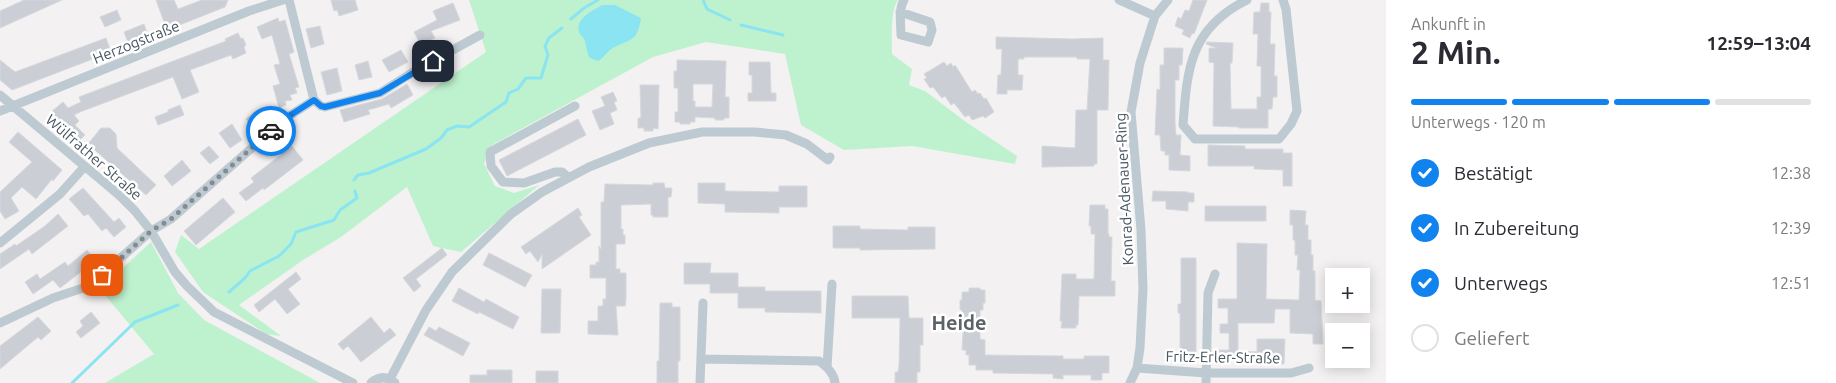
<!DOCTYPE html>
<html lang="de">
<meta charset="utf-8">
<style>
:root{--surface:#fff;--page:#f2f2f3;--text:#2b2b33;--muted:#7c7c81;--line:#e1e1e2;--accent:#1083ef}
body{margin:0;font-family:Ubuntu,sans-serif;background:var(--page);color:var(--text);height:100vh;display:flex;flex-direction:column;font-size:19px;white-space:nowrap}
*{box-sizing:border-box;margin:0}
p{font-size:16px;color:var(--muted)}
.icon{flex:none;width:28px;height:28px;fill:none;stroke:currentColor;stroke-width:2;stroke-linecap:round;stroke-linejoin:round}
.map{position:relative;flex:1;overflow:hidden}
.panel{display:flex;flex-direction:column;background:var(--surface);width:450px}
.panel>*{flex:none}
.buttons{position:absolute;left:1325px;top:268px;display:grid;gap:10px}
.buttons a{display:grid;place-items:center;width:45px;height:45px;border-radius:0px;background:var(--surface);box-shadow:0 2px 12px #0003;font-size:25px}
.pin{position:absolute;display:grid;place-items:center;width:42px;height:42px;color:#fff;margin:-21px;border-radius:10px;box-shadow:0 2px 8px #0006}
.courier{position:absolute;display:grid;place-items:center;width:50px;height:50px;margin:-25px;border:4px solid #1083ef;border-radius:50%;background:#fff;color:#222;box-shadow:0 1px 6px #0007}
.headline em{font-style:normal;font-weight:700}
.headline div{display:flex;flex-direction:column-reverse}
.headline{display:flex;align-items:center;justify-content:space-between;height:85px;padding:0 25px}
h1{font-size:32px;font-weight:700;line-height:38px}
.bar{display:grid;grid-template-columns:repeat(4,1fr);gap:8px 5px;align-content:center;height:60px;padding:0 25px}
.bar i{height:6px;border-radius:4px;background:var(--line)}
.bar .active{background:var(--accent)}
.bar p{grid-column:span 4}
ol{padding:0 25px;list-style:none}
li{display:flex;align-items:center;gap:15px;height:55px}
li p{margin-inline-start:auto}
li .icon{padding:5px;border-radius:50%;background:var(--accent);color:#fff;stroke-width:4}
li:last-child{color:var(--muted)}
li i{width:28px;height:28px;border:2px solid var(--line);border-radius:50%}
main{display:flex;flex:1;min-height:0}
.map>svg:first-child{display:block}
</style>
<main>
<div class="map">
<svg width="1386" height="383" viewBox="0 0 1386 383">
<rect width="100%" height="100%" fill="#f3f1f1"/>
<path fill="#bef2ce" d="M469,0H898C890,11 892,40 892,54L912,69L909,85L925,91L966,122L1017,156L1015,164L912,146L844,150L801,125L785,54L706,42L653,57L492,145L484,164L495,186L514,193L539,185L461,252L433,246L407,187L341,237L303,260L239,305L281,336L266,334L203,292L175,252L181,235L199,249L486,52Z
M151,242L178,293L204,320L320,383H105L154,354L100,289Z"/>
<path fill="#8ae4f1" d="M602,5H615L641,18C637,42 632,38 613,48C607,51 604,58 598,61L590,58C586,52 587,45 584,39C582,36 580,35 579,32C575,18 593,11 602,5Z"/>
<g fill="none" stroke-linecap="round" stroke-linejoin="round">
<path stroke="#8ae4f1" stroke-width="3" d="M703,0L707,9L730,20
M571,19L584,8L598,0
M741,25L783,35
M354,180L358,175L369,173L426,149L441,138L447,130L457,126L469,127L506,102L509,93L518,89L526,78H541L548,55L545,46L549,38L562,28
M229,292L245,278L250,271L279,256L291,244L296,232L334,220L340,210L357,198L355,191
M72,383L135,322L178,305"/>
</g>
<path fill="#cbced4" stroke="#d5d8dd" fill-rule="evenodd" d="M24,0H62L0,28V11Z
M156,0H174L178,9L202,0H228L225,7L167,30Z
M331,0H355L358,10L339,16L337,10L334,11Z
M1193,0H1207L1194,34L1192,33L1190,38L1182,34L1184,30L1175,26L1178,17L1181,19L1185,10L1189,11Z
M453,3L460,20L431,31L435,38L421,45L414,32L437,20L433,11Z
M1261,3H1269V12H1271L1270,44H1275L1274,76H1277V97H1273L1272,109H1268V128H1239V127L1213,126L1214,63L1209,62V48H1217L1206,44L1207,42L1233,43L1232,63H1230L1231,109H1257V97H1261V66H1257L1258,34H1253L1254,12H1260Z
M117,10L121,20L105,27L100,17Z
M278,18L279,22L285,20L294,52L289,54L299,87L295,88L297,93L290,95L292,100L285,101L286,105L279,108L273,86L280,84L274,65L280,64L272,35L262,39L257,27Z
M144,24L149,38L129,45L124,32Z
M320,26L324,44L311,48L306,29Z
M238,33L241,39L243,38L246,45L244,47L246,53L233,59L231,55L190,70L199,92L182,99L173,77L80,112L74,115L79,121L75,125L85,135L78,142L51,112L63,102L68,108L81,102L79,97L226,41L225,39Z
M996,37L1072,39L1103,38V60H1109L1108,110H1097V164H1094V166L1042,167V146L1075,148L1076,110H1087L1090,59H1077V57H1024V59H1018V75H1023L1022,90H1007V94H997L998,75H1001L1002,49H996Z
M106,38L111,52L12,90L0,80V60L15,72Z
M1164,48H1183L1182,65H1179V80H1175V123L1176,135H1181L1180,155L1190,156V171L1169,170V155H1165V151H1161L1160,135H1155L1157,89L1160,90V65H1164Z
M401,50L408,62L389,72L382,60Z
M677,60L726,61L725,97H729V118H724V120H715V118L695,117V122H690V124H680V122H675V112H678V88H674V71H677ZM693,84H713L712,107H695V101H693Z
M368,61L372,77L359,80L355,65Z
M749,62H770L771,93H776V101H748V93H752V75H749Z
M944,62L947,66L951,63L953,67L955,65L972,92L975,90L978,94L980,93L984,99L986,98L994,112L985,118L983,116L972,120L969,115L965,117L954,103L951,105L945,96L942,98L933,87L930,88L924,79L927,78L924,74Z
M337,68L342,91L327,95L321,72Z
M407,84L413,95L391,108L389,104L368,110L370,114L344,122L340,110L382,99Z
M640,85H659L658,129L653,128V131H644V128H638V118H641Z
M613,92L617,101L614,102L617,110L610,113L614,124L600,130L592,111L605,106L601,97Z
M180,105L184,115L158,125L155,117L168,112V110Z
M256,111L264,121L254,129L246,119Z
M578,119L586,135L507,176L499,160Z
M232,124L242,140L230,148L219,133Z
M101,128H110L116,134L117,148L156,185L146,195L88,144Z
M18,132L62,170L53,181L52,179L36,199L22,187L11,198L19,211L5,219L0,211V192L32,162L9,142Z
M1208,145L1245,146V149H1283V153H1292V186H1283V170L1254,169V166H1208Z
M209,146L219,157L210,164L200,153Z
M292,146L303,160L264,190L263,188L246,201L239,193L254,182L251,178Z
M182,160L191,171L172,186L164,176Z
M653,183H664L665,188H672L671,197H668V217H653V215H651V204L621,205V229H623V235H625V244H616V269H620V273H626V300L625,306H616L618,335L588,334V321H598V306H603V299H606V278H590V265H596V262H599V246L601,249V202H604L605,184L653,185Z
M698,183H725V191L779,192V186H807V207H779V213L725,212V204L698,203Z
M83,188L114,222L119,218L126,227L114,237L106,228L102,231L88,214L84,216L69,199Z
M1153,191L1188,192V193H1194V202H1188V211L1166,209V201H1152Z
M223,198L235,212L196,245L184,231Z
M1090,205H1105V209H1108V234H1109V237H1112L1111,281H1115V296H1079L1078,325H1076V328H1061L1062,321H1060L1062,274H1076V279H1094L1095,234H1091V226H1089Z
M1205,206H1266V221H1205Z
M578,208L582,215L579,217L591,235L542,269V254L538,262L530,251L526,254L521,247Z
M1290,210L1306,211L1305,225H1308V240H1311V255H1313V271H1315V300L1321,301L1323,344H1313V334L1290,333V309H1275L1274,323H1238V351L1257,352V339H1285L1284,364L1247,363V360H1218L1219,350H1229V333H1220V324H1228V308H1218V299H1237V243L1267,244L1266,299L1299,300L1300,270H1297L1298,255H1295V240H1293V225H1290Z
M58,214L68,226L32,254L29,249L0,269V254L15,244L16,246L45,226Z
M833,226H860V229L908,230V227H935V249L860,250V248H833Z
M442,248L447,255L416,279L421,286L414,292L403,278Z
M87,250L97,262L84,273L82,271L60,288L53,280L33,294L25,282L37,274L40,279L65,262L68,266Z
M489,253L532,275L525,287L483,265Z
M1181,258H1196V358H1180V313H1178V304H1181Z
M684,263H711L710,273H738V287H765V291H821V313L765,312V308H738V293H710V284H684Z
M296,272L301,279L288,289L300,304L287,314L275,299L259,312L254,305Z
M459,288L484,302L486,299L519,317L513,329L479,312L478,314L452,301Z
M969,288H980V290H985V303H983V310H980V339L985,340V355L1063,356V359H1084V356H1109V373H1102V380H1091V375H1063V379L1053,378V374L993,373V370H976V365H969V355H966V350H962L964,315H962V310H960V300H962V292H969Z
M542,289H561L560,333H541Z
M852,296H908L909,318H923V345H920V372H917V383H895V372H898L899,366L900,318H852Z
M660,303H672V307H680V361H678V383H657V361H659Z
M91,312L100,323L81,338L76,332L83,326L80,321Z
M38,317L51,331L41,340L38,337L0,369V346Z
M371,317L384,333L390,328L396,335L361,362L348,346L343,350L338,344Z
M429,327L436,331L439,327L470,343L463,356L424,335Z
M487,370H512V383H470V375H487Z
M536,371H558V383H536Z"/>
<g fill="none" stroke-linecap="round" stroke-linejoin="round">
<path stroke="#becad1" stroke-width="9" d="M1119,0L1155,16
M1247,0C1190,28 1187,69 1183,125L1195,139H1279L1291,124L1297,111L1286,9L1283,0
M900,12L930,22L932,30L928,42L901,35C901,24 898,9 904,0
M0,95L119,195L135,211L151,231L175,272L187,286L214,312L353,383
M314,100L321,106L325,107L380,93L418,69L480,35
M0,111L249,11L283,0
M568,177L562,172H555L524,183L503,182L491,166L490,152L575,106
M0,243L60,194L85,166
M0,323L53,298L89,286L151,231L171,219L286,118L314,100L289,0
M701,359L819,361C827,367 834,373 835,383
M827,367L832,284
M1137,368L1206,373H1291L1309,368
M390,379L426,310L452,272L511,214L542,192L589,167L649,143L702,132H755L786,135L807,144L828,160L830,157
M371,383C379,376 387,376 395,383
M700,383L703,303
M1130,383L1137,368L1140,348L1143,289L1141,230L1131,112L1140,63L1155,16L1168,0
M1206,383L1208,293L1215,274"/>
</g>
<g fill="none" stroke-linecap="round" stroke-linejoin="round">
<path stroke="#848c93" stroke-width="5" stroke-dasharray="0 9" d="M102,275L151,231L171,219L271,131"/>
<path stroke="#1083ef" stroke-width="6" d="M271,131L286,118L314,100L321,106L325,107L380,93L433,61"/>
</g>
<g text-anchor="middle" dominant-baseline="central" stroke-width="5" stroke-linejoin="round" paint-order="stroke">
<g font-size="15" fill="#485660" stroke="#fff">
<text transform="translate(136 42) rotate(-22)">Herzogstraße</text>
<text transform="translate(94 157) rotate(41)">Wülfrather Straße</text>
<text transform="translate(1124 189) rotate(-93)">Konrad-Adenauer-Ring</text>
<text transform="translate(1223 357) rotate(1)">Fritz-Erler-Straße</text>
</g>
<g font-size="20" font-weight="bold" fill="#5d6266" stroke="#fff">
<text x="959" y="322">Heide</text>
</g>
</g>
</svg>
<div class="buttons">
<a>+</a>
<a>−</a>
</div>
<div class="pin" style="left:102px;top:275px;background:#ea580c"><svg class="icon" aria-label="bag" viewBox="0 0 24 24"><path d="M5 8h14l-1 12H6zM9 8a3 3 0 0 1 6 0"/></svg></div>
<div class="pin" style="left:433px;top:61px;background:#1f2937"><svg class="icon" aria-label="home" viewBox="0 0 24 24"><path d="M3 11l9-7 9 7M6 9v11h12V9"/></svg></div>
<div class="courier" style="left:271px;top:131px"><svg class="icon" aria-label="car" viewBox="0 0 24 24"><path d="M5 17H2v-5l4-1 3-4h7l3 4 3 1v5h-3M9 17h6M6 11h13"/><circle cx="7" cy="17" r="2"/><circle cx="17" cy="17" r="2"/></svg></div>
</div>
<section class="panel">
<div class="headline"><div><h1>2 Min.</h1><p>Ankunft in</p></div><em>12:59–13:04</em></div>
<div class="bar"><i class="active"></i><i class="active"></i><i class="active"></i><i></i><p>Unterwegs · 120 m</p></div>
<ol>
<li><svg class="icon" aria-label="check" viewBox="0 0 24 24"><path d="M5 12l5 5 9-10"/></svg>Bestätigt<p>12:38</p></li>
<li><svg class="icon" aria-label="check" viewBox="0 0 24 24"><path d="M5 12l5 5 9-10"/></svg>In Zubereitung<p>12:39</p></li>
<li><svg class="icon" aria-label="check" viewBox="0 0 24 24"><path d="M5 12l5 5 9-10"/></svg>Unterwegs<p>12:51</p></li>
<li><i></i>Geliefert</li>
</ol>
</section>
</main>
